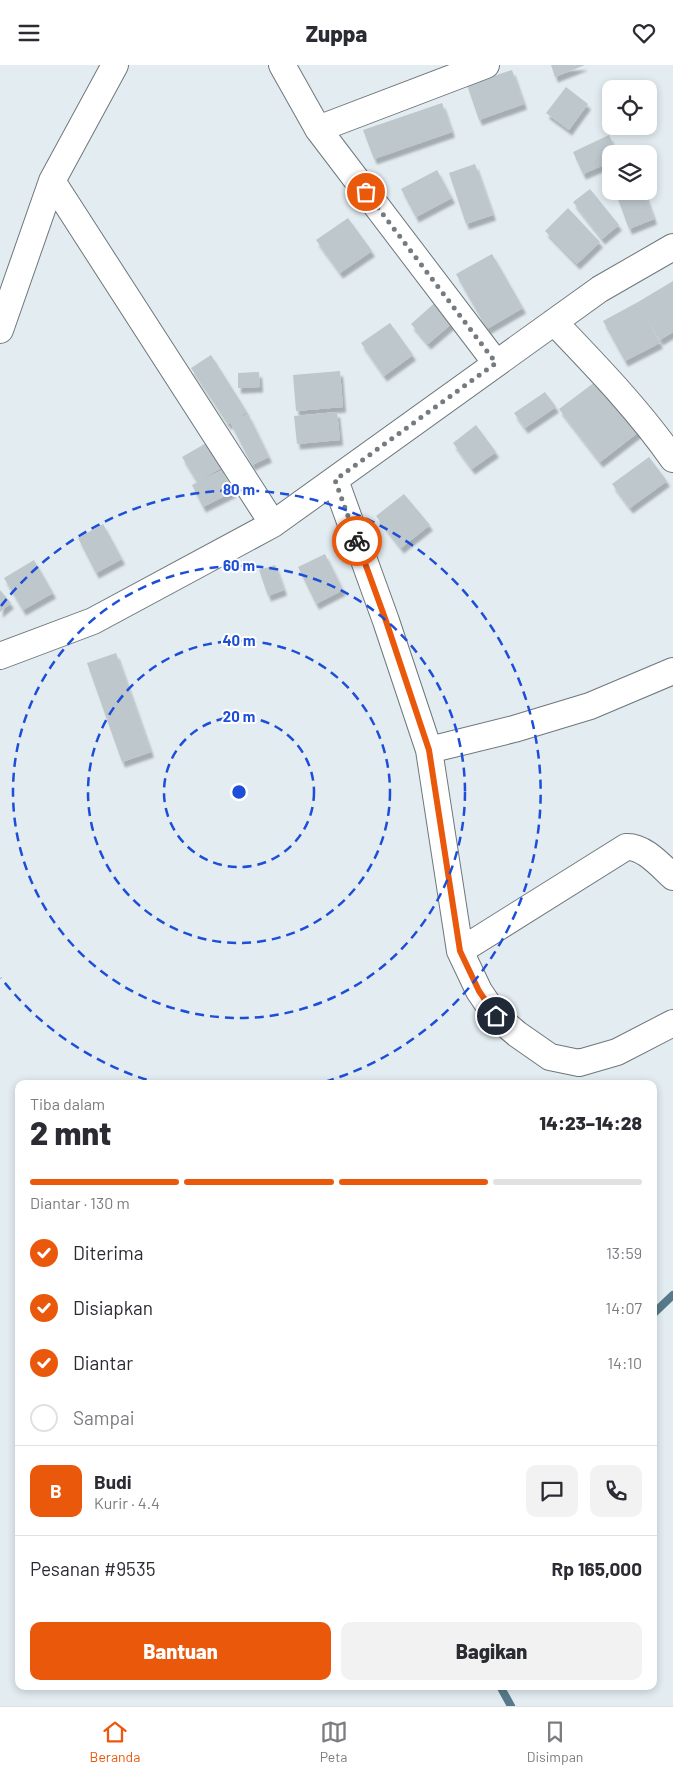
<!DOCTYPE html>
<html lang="id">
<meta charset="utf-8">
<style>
:root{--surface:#fff;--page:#f2f2f3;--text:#2b2b33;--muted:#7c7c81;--line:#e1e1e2;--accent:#ea580c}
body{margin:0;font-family:Barlow,sans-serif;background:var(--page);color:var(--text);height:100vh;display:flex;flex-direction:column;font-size:19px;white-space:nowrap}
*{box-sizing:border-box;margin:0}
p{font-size:16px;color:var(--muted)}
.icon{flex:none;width:28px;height:28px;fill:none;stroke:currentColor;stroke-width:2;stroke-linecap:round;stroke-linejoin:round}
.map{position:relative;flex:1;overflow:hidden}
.details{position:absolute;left:15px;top:1015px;width:642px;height:610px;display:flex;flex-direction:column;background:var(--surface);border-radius:10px;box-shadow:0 2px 8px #0003}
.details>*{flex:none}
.tools{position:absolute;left:602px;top:15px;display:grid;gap:10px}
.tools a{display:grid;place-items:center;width:55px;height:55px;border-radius:10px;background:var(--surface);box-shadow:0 2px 8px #0003;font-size:25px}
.pin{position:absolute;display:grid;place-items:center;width:42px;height:42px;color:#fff;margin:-21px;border:2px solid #fff;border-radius:50%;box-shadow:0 1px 5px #0007}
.courier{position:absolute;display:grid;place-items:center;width:50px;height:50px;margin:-25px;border:4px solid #ea580c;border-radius:50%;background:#fff;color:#222;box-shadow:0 1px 6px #0007}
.overview em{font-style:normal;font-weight:800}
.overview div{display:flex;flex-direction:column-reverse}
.overview{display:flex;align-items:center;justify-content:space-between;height:85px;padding:0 15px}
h1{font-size:32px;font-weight:800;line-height:38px}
.bar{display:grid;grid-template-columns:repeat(4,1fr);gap:8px 5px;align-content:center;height:60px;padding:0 15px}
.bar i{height:6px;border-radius:4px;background:var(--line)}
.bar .on{background:var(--accent)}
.bar p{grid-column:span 4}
.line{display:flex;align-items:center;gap:12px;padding:0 15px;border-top:1px solid var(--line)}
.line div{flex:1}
.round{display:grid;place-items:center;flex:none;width:52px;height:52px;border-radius:10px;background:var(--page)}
ol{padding:0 15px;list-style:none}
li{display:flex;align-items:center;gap:15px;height:55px}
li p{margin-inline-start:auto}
li .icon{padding:5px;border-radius:50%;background:var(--accent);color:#fff;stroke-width:4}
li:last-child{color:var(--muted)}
li i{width:28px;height:28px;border:2px solid var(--line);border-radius:50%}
.action{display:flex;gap:10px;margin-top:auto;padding:10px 15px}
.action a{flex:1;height:58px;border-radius:10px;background:var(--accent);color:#fff;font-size:20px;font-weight:800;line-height:58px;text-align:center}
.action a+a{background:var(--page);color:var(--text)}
header{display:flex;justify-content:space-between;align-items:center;height:65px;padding:0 15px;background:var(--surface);font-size:22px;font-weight:800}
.tabs{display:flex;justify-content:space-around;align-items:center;height:70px;border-top:1px solid var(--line);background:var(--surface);font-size:14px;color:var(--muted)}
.tabs a{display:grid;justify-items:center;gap:2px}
.tabs .on{color:var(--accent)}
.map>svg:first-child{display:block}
</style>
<header><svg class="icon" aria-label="menu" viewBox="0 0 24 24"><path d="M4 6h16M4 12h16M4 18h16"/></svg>Zuppa<svg class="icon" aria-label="heart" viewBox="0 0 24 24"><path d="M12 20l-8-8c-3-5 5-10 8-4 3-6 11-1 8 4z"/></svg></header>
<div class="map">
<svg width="673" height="1641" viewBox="0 0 673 1641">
<defs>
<filter id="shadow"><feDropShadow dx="3" dy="5.5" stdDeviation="1" flood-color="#0004"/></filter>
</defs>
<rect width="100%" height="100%" fill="#e2ecf1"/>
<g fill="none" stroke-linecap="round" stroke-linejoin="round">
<path stroke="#577a8a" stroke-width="8" d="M654,1248L673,1230
M500,1621L511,1641"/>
</g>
<path fill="#bdc7cc" filter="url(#shadow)" d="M551,0H585L555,12Z
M512,5L524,39L479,55L467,20Z
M566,22L588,39L569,65L546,48Z
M442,38L452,67L374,94L363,65Z
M609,70L618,89H611V97L583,109L573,87Z
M475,99L493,150L466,159L449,108Z
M437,105L452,133L416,152L401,124Z
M590,124L619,160L602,174L573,137Z
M615,126H644L654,154L629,164Z
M568,143L600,177L577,199L545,166Z
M348,153L372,186L340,208L316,175Z
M492,189L523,243L487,264L456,209Z
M673,216V267L660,275L643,247L660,278L625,296L603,256L638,237Z
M438,235L456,255L428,279L411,259Z
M390,258L413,290L384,311L361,278Z
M211,290L247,347L228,359L191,303Z
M340,306L343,342L296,346L293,310Z
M259,307L260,322L238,323V308Z
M599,314L640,366L600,397L559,344Z
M545,327L556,342L525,363L514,348Z
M337,347L340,375L297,379L294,351Z
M248,349L269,392L252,400L230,357Z
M476,360L496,387L472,404L453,378Z
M215,373L230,398L197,417L182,392Z
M649,392L667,416L630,443L612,419Z
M222,405L233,427L203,442L192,420Z
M404,429L430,460L401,483L376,451Z
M103,459L122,494L96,508L78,473Z
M325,489L343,525L316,539L298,502Z
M34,495L53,528L23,545L4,513Z
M275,500L284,525L268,531L259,505Z
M0,525L11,538L0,547Z
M116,588L151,687L122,697L87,598Z"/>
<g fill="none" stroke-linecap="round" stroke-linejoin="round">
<defs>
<path id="minor" d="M282,0L318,64L496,298
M318,64L486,0
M52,116L273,459
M554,257C596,301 638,344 673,394
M0,265L52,116L115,0
M335,415L386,556L429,685L460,886L479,926L496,951L517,969L550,992L579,998L617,987L673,958
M0,591L93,556L273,459L600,224L673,182
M429,685L514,664L590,641L673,606
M460,886L626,782C644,781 660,800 673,812"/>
</defs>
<use href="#minor" stroke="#6e777c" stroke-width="28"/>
<use href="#minor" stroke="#fff" stroke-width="26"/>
</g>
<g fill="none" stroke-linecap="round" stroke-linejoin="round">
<path stroke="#757b7e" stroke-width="5" stroke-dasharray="0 9" d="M357,476L335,415L496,298L366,127"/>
<path stroke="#ea580c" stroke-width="6" d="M357,476L386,556L429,685L460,886L479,926L496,951"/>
</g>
<g fill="none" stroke="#1d4ed8" stroke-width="2.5" stroke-dasharray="9 6">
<circle cx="239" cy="727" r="75"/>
<circle cx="239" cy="727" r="151"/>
<circle cx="239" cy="727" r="226"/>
<path d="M161 1019A302 302 0 0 1 1 913M1 541A302 302 0 1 1 317 1019"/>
</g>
<circle cx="239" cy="727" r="8" fill="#1d4ed8" stroke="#fff" stroke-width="2.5"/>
<g font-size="15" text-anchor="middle" font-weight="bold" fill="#1d4ed8" stroke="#fff" stroke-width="4" stroke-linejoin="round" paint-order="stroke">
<text x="239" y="430">80 m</text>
<text x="239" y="506">60 m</text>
<text x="239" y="581">40 m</text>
<text x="239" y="657">20 m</text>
</g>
</svg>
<div class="tools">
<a><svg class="icon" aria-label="locate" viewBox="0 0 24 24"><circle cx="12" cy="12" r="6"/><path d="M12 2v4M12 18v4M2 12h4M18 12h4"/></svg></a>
<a><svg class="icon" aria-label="layers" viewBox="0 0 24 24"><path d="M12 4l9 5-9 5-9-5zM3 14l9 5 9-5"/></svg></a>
</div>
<div class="pin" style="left:366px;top:127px;background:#ea580c"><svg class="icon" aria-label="bag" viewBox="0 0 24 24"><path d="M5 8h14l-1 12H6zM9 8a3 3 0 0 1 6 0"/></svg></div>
<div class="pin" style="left:496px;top:951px;background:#1f2937"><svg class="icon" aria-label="home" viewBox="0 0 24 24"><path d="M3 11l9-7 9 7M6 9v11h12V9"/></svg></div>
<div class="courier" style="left:357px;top:476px"><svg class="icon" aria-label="bike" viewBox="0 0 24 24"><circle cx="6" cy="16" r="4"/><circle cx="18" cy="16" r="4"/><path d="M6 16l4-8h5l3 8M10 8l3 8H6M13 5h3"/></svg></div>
<section class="details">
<div class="overview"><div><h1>2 mnt</h1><p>Tiba dalam</p></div><em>14:23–14:28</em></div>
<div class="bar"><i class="on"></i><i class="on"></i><i class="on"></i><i></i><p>Diantar · 130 m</p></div>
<ol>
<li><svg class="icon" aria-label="check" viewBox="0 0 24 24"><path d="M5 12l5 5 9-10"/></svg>Diterima<p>13:59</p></li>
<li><svg class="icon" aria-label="check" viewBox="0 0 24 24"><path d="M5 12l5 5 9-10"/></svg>Disiapkan<p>14:07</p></li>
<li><svg class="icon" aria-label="check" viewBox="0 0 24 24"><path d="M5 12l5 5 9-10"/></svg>Diantar<p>14:10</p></li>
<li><i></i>Sampai</li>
</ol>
<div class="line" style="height:90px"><b class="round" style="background:var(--accent);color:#fff">B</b><div><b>Budi</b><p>Kurir · 4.4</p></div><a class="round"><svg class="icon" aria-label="chat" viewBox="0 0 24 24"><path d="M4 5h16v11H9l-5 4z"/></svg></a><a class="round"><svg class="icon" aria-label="phone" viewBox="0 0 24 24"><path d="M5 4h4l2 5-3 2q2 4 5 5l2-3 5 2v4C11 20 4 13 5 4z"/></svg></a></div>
<div class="line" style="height:65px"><div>Pesanan #9535</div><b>Rp 165,000</b></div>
<div class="action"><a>Bantuan</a><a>Bagikan</a></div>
</section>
</div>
<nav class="tabs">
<a class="on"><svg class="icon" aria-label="home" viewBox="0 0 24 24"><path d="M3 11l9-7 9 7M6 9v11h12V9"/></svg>Beranda</a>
<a><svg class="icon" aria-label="map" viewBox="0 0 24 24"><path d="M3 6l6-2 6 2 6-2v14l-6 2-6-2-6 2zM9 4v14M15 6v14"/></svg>Peta</a>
<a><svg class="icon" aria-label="saved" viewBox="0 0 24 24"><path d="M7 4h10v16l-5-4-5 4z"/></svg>Disimpan</a>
</nav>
